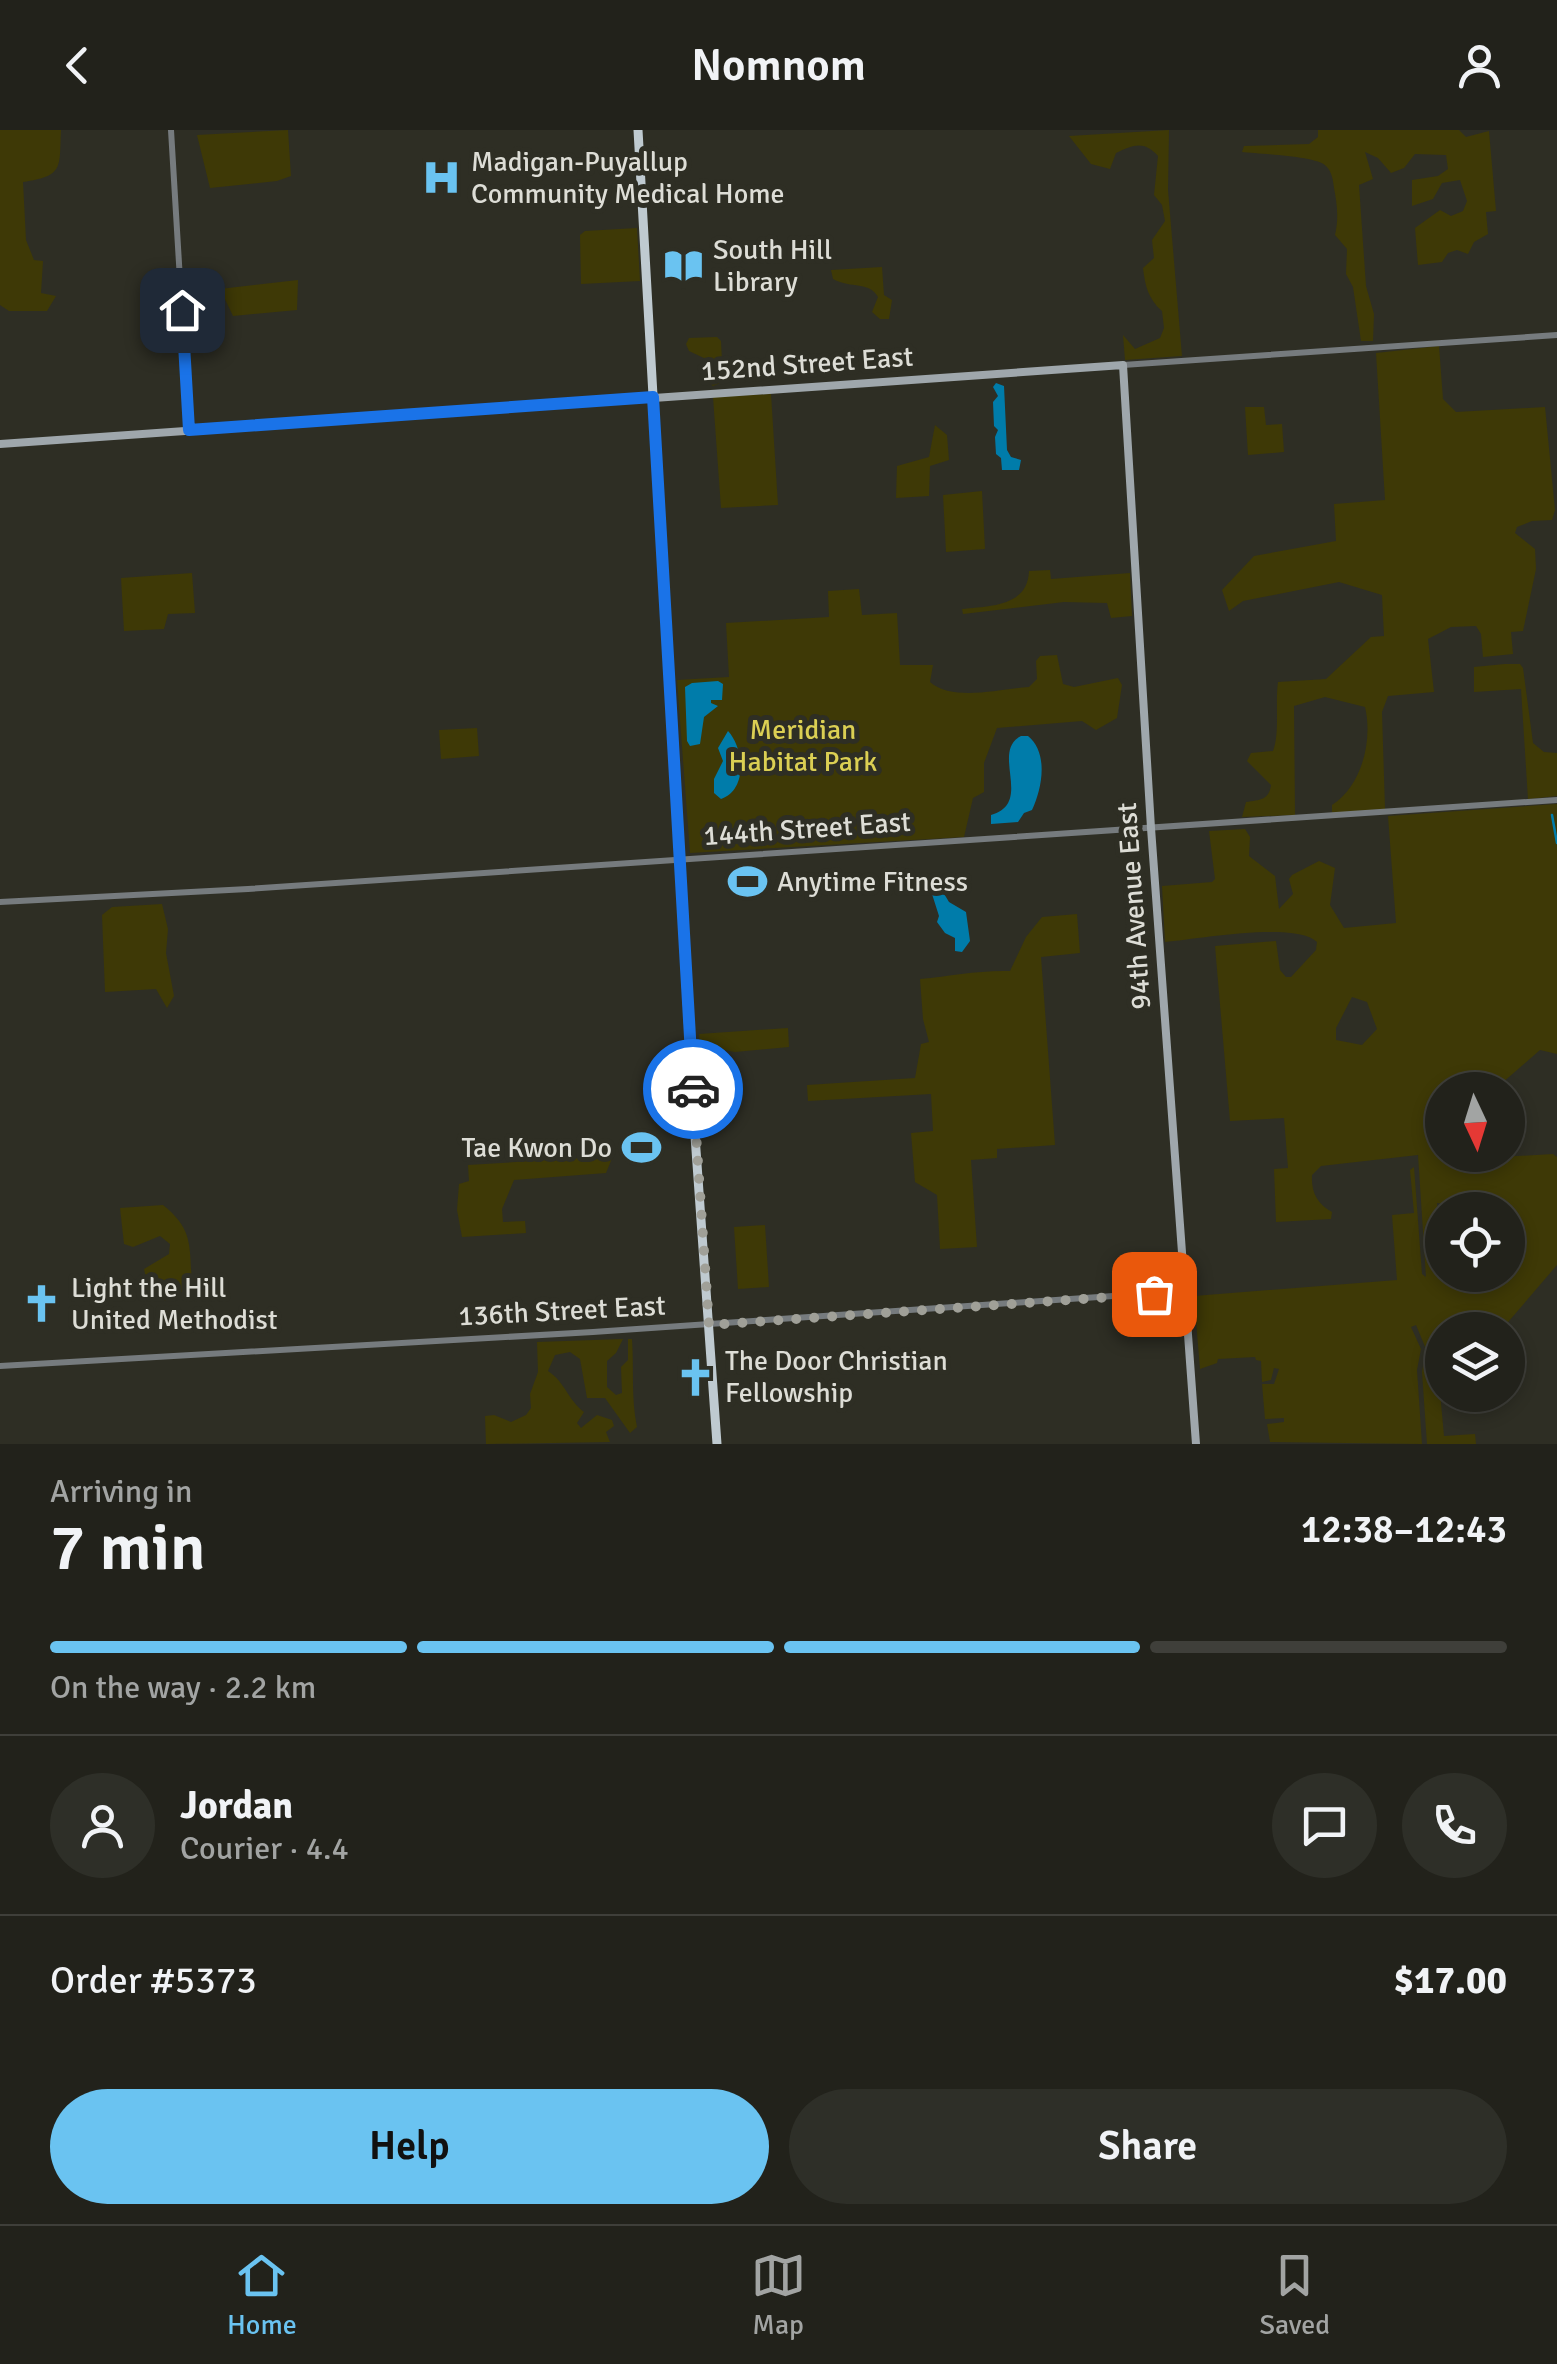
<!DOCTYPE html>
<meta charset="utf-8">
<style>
:root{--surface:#22221b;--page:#2e2f28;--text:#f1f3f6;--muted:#a2a4a3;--line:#3f3f3a;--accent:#6ac3f1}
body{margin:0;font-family:Signika,sans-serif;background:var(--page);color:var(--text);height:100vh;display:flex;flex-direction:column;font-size:38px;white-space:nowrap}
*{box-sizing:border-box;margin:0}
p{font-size:32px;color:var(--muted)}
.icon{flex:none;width:55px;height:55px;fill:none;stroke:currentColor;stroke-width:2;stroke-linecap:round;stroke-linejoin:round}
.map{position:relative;height:1314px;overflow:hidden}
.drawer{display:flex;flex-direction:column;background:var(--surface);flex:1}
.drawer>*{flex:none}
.needle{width:65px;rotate:176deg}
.controls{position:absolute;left:1425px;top:942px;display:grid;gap:20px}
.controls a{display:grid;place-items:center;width:100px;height:100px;border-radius:50%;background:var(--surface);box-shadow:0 5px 15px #0003,0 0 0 2px var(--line);font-size:50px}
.pin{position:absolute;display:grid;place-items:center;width:85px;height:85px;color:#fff;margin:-42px;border-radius:20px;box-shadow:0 5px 15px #0006}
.courier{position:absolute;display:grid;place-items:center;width:100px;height:100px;margin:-50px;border:8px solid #1a73e8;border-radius:50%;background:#fff;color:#222;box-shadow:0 2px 12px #0007}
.overview em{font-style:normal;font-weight:600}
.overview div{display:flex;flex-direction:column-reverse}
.overview{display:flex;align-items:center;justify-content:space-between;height:170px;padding:0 50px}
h1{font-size:65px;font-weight:600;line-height:75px}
.bar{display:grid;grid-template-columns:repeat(4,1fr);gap:15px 10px;align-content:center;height:120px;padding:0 50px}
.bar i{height:12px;border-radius:8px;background:var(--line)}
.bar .current{background:var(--accent)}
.bar p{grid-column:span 4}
.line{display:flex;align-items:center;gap:25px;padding:0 50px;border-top:2px solid var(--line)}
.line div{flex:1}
.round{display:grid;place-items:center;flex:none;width:105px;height:105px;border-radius:52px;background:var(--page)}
.action{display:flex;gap:20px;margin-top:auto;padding:20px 50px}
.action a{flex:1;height:115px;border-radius:60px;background:var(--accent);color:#111;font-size:40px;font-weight:600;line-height:115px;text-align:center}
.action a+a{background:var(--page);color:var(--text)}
header{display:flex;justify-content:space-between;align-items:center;height:130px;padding:0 50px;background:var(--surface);font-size:45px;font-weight:600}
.dock{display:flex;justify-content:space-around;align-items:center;height:140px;border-top:2px solid var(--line);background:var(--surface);font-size:28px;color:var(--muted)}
.dock a{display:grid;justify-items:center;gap:5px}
.dock .current{color:var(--accent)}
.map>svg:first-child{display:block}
</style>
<header><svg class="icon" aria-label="back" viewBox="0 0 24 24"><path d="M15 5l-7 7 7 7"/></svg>Nomnom<svg class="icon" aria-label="person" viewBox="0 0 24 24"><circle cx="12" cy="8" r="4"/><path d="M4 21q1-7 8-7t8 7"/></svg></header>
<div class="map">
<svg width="1557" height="1314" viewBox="0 0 1557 1314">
<rect width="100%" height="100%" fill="#2e2e24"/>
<path fill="#3e3906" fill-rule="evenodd" d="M0,0H61C59,37 65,46 23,52L26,110L34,130L43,131L41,163L56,166L47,181H9L0,175Z
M288,0L291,46L277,51L210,58L197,5Z
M1169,0L1168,60L1182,226L1125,230L1123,205L1135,219L1160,208L1164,198L1162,181C1148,169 1145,155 1143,138L1154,128L1152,110L1165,91L1162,75L1154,65L1158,26C1144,10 1133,15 1116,23L1110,39L1091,34L1069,6Z
M1318,0H1459L1466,7L1489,1L1496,81L1486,82L1488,104L1474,112L1468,124L1457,120L1448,123L1442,132L1418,135L1415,98L1440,80L1451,86L1463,81L1467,71L1460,50L1442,53L1433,69L1412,76V50L1438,46L1448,39L1446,25L1415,24L1404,38L1391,43L1378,28L1365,22L1373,49L1359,55L1366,156L1374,184L1373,211H1361L1353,157L1346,144L1347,119L1335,105C1339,89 1337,73 1334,58C1333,50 1332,42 1326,36C1317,26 1260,24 1242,22L1244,16L1309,14L1318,7Z
M637,98L640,151L581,154L580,105L585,101Z
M882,137L884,165L892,170L889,189H880L872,182L878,167C869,151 852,159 833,149L831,140Z
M298,150L297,180L233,186L220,159Z
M717,207L721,211L723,252L713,256L709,253L706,229L689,221L686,214L689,208Z
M1439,216L1443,269L1456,282L1545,277L1555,380L1552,390L1532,391L1517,397L1515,403L1535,419L1536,439L1523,501L1511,502L1513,524L1483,527L1481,504L1476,496L1451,497L1428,509L1434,562L1388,566L1382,582L1385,679L1332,683V675C1362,656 1373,610 1365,577L1325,567L1294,576L1295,685L1242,687L1246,672C1260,670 1269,670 1271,655L1247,631L1251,623L1273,621C1280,603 1275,574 1278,552L1326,549L1371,507L1384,506L1382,465L1339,452L1243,471L1229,481L1222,460L1254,426L1336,411L1334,374L1385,370L1376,223Z
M771,264L778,375L721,378L713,267Z
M1245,277H1264L1266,295L1282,294L1284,322L1248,325Z
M935,295L947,305L949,330L930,336L929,366L896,368L897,336L929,327Z
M982,361L985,419L946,422L943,365Z
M1050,440L1051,449L1130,443L1132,486L1111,488L1107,473L1064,472L963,484L962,479C991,476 1028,476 1029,441Z
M192,443L195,483L168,484L164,499L124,501L121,448Z
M859,459L862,485L897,483L900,535H933L930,552C953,572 1000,559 1029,557L1037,549L1036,531L1040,526L1057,525L1063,554L1074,557L1118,548L1122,555L1117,588L1096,600L1082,591L997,598L984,633V662L973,668L964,707L690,723L677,550L729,547L726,493L829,487L828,461Z
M1505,534H1520L1523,538L1533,613L1544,622L1557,623V666L1528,669L1521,559L1474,562V537Z
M477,598L479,626L441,629L439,600Z
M1557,674V924L1540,920L1494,960H1442V1025H1464L1465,1029L1553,1024L1557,1027V1135L1503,1198L1442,1200L1441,1273L1444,1306L1475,1304L1476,1314H1427L1422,1242L1426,1219L1416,1195L1411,1197L1421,1219L1417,1240L1422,1314L1270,1312L1267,1294L1284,1292V1288L1265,1289L1262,1254H1274L1279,1239L1274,1238L1271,1250L1262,1252L1261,1231L1256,1230L1255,1227L1218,1229L1217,1233L1200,1239L1194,1166L1397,1150L1392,1085L1414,1083L1410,1040L1414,1037L1422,1144L1426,1147L1418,1025L1321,1036L1312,1045C1311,1062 1317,1074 1332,1082L1331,1089L1276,1092L1274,1039L1288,1038L1284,988L1230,991L1215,816L1276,811L1280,840L1286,847H1291L1316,820L1317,812C1296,791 1197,809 1165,812L1162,756L1212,752L1215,749L1209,701L1245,699L1250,707L1249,726L1275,746L1279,779L1293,764L1289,749L1292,745L1319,731L1335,738L1330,775L1344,798L1396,793L1388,686ZM1352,867L1367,872L1377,899L1362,915L1336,910V898ZM1437,1073L1449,1074V1080H1508V1145H1442Z
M162,774L168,799L166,823L174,866L167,878L156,859L105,862L102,785L112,777Z
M1077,784L1080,823L1041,827L1055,1015L997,1019V1028L971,1030L977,1117L940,1119L937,1065L915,1052L911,1003L933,1001L931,964L808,971L807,955L915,948L921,914L929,912L923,889L920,849C951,846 979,840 1010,841L1026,807L1042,787Z
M788,898L789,917L735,922L713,918V927L700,926L699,904Z
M613,1026L606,1043L514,1050L502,1079L503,1092L525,1091L526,1103L462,1107L457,1080L459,1054L469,1051L468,1035Z
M163,1075C194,1100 189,1116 192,1153L187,1159L165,1171L149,1163L144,1139L169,1124L170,1114L160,1106L133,1117L124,1114L120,1078Z
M765,1095L769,1157L738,1159L734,1097Z
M623,1209L616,1223L607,1231V1257L616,1265L622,1263L621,1237L628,1230V1209H632C634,1238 631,1269 637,1297L630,1303L605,1268H587L580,1229L570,1222L555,1225L548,1241C565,1252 568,1270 584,1282L577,1293L581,1298L597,1285L612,1290L614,1296L606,1302L610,1312L486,1314L485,1286L494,1285L511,1292L526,1285L531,1278L530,1264L538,1242L537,1212Z"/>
<path fill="#007caa" d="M996,253L1004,256L1007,320L1011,327L1021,330L1019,340H1002L1001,328L996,324L995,307L998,300L994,296L993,272L998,266L993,257Z
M718,551L723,554L722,570H711V573L718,576L704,587L700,614L690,616L687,611L685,557L692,553Z
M728,601C744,618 748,660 721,669L714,663V649L723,631L718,618Z
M1021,606H1028C1049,623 1042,659 1032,680L1024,683L1018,692L991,694V685C1034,673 990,622 1021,606Z
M937,757H940L949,772L966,782L970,811L962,822L955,821V808L945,803L937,792L939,786L932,764Z"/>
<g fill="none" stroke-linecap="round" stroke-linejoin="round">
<path stroke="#007caa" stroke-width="2.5" d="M1552,685L1557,713"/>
<path stroke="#767b7e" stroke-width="6" d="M171,0L189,300
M1123,235L1557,205
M0,772L248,759L1557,670
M0,1236L593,1202L1185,1161"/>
<path stroke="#9fa7ac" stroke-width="8" d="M0,314L1123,235L1151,698L1196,1314"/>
<path stroke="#bfcad0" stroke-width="9" d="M638,0L694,992L717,1314"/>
</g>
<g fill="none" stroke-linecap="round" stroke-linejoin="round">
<path stroke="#a0a098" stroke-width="10" stroke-dasharray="0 18" d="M693,959L709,1195L1154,1164"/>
<path stroke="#1a73e8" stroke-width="12" d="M182,180L189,300L653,267L693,959"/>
</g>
<defs>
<symbol id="hospital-bare" viewBox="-9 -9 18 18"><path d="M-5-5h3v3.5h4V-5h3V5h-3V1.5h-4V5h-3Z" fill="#6ac3f1" stroke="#2e2e24" stroke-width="2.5" paint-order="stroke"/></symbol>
<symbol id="library-bare" viewBox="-9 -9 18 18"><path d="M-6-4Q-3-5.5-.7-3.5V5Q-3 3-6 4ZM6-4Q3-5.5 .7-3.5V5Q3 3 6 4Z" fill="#6ac3f1" stroke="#2e2e24" stroke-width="2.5" paint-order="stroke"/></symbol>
<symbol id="stadium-bare" viewBox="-9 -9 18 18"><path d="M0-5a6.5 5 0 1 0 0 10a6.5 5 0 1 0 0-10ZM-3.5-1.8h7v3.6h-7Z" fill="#6ac3f1" stroke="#2e2e24" stroke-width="2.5" paint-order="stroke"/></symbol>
<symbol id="church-bare" viewBox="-9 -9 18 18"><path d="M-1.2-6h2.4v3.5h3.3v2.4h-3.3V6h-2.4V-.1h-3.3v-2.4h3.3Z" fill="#6ac3f1" stroke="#2e2e24" stroke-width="2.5" paint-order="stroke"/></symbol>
</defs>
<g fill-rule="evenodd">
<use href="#hospital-bare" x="414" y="20" width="55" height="55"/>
<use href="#library-bare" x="656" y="108" width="55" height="55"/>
<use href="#stadium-bare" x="720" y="724" width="55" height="55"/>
<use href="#stadium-bare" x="614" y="990" width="55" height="55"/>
<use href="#church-bare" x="14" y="1146" width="55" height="55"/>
<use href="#church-bare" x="668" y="1220" width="55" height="55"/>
</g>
<g text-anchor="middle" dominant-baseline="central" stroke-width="10" stroke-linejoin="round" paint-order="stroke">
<g font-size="28" fill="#ddddd6" stroke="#2e2e24" text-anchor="start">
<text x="471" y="32">Madigan-Puyallup<tspan x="471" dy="32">Community Medical Home</tspan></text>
<text x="713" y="120">South Hill<tspan x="713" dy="32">Library</tspan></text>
<text x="777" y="752">Anytime Fitness</text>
<text x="612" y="1018" text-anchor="end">Tae Kwon Do</text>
<text x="71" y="1158">Light the Hill<tspan x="71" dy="32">United Methodist</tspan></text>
<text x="725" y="1231">The Door Christian<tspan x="725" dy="32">Fellowship</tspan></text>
</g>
<g font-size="28" fill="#ddddd6" stroke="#2e2e24">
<text transform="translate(807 234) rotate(-4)">152nd Street East</text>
<text transform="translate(807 699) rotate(-4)">144th Street East</text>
<text transform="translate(1134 776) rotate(-94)">94th Avenue East</text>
<text transform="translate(562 1181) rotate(-3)">136th Street East</text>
</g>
<g font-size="28" fill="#dbcf53" stroke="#2e2e24">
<text x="803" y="600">Meridian<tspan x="803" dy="32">Habitat Park</tspan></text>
</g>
</g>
</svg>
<div class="controls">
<a><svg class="needle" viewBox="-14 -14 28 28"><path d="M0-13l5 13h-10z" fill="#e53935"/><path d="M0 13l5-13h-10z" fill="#a2a4a3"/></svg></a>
<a><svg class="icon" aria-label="locate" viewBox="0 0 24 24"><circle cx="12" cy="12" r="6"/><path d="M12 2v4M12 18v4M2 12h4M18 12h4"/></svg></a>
<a><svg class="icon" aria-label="layers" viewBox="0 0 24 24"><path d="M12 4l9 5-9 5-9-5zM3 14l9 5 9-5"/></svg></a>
</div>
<div class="pin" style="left:1154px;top:1164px;background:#ea580c"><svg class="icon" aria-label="bag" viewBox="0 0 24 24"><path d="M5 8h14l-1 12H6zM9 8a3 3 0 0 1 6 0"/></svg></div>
<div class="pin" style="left:182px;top:180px;background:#1f2937"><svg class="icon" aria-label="home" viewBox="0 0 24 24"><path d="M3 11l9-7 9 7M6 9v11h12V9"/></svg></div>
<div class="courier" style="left:693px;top:959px"><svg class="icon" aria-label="car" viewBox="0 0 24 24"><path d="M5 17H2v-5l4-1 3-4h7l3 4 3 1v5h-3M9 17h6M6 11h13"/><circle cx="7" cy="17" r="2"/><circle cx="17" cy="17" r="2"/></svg></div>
</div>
<section class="drawer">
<div class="overview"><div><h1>7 min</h1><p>Arriving in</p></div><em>12:38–12:43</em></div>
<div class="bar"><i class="current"></i><i class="current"></i><i class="current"></i><i></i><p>On the way · 2.2 km</p></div>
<div class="line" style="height:180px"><a class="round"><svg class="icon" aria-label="person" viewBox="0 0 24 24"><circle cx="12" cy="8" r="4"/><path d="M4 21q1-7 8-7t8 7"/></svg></a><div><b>Jordan</b><p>Courier · 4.4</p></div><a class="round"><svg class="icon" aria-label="chat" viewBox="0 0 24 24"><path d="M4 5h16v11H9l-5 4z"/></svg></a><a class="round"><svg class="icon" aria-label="phone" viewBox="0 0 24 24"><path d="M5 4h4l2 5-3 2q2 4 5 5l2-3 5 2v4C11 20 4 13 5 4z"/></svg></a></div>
<div class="line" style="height:130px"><div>Order #5373</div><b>$17.00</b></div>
<div class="action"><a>Help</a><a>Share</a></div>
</section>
<nav class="dock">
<a class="current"><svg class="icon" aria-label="home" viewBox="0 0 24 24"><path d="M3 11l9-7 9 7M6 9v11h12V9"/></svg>Home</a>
<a><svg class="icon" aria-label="map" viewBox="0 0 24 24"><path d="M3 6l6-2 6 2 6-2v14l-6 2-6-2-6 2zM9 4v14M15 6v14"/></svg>Map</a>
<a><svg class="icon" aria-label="saved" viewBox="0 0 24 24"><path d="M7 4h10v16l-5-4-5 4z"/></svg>Saved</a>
</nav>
